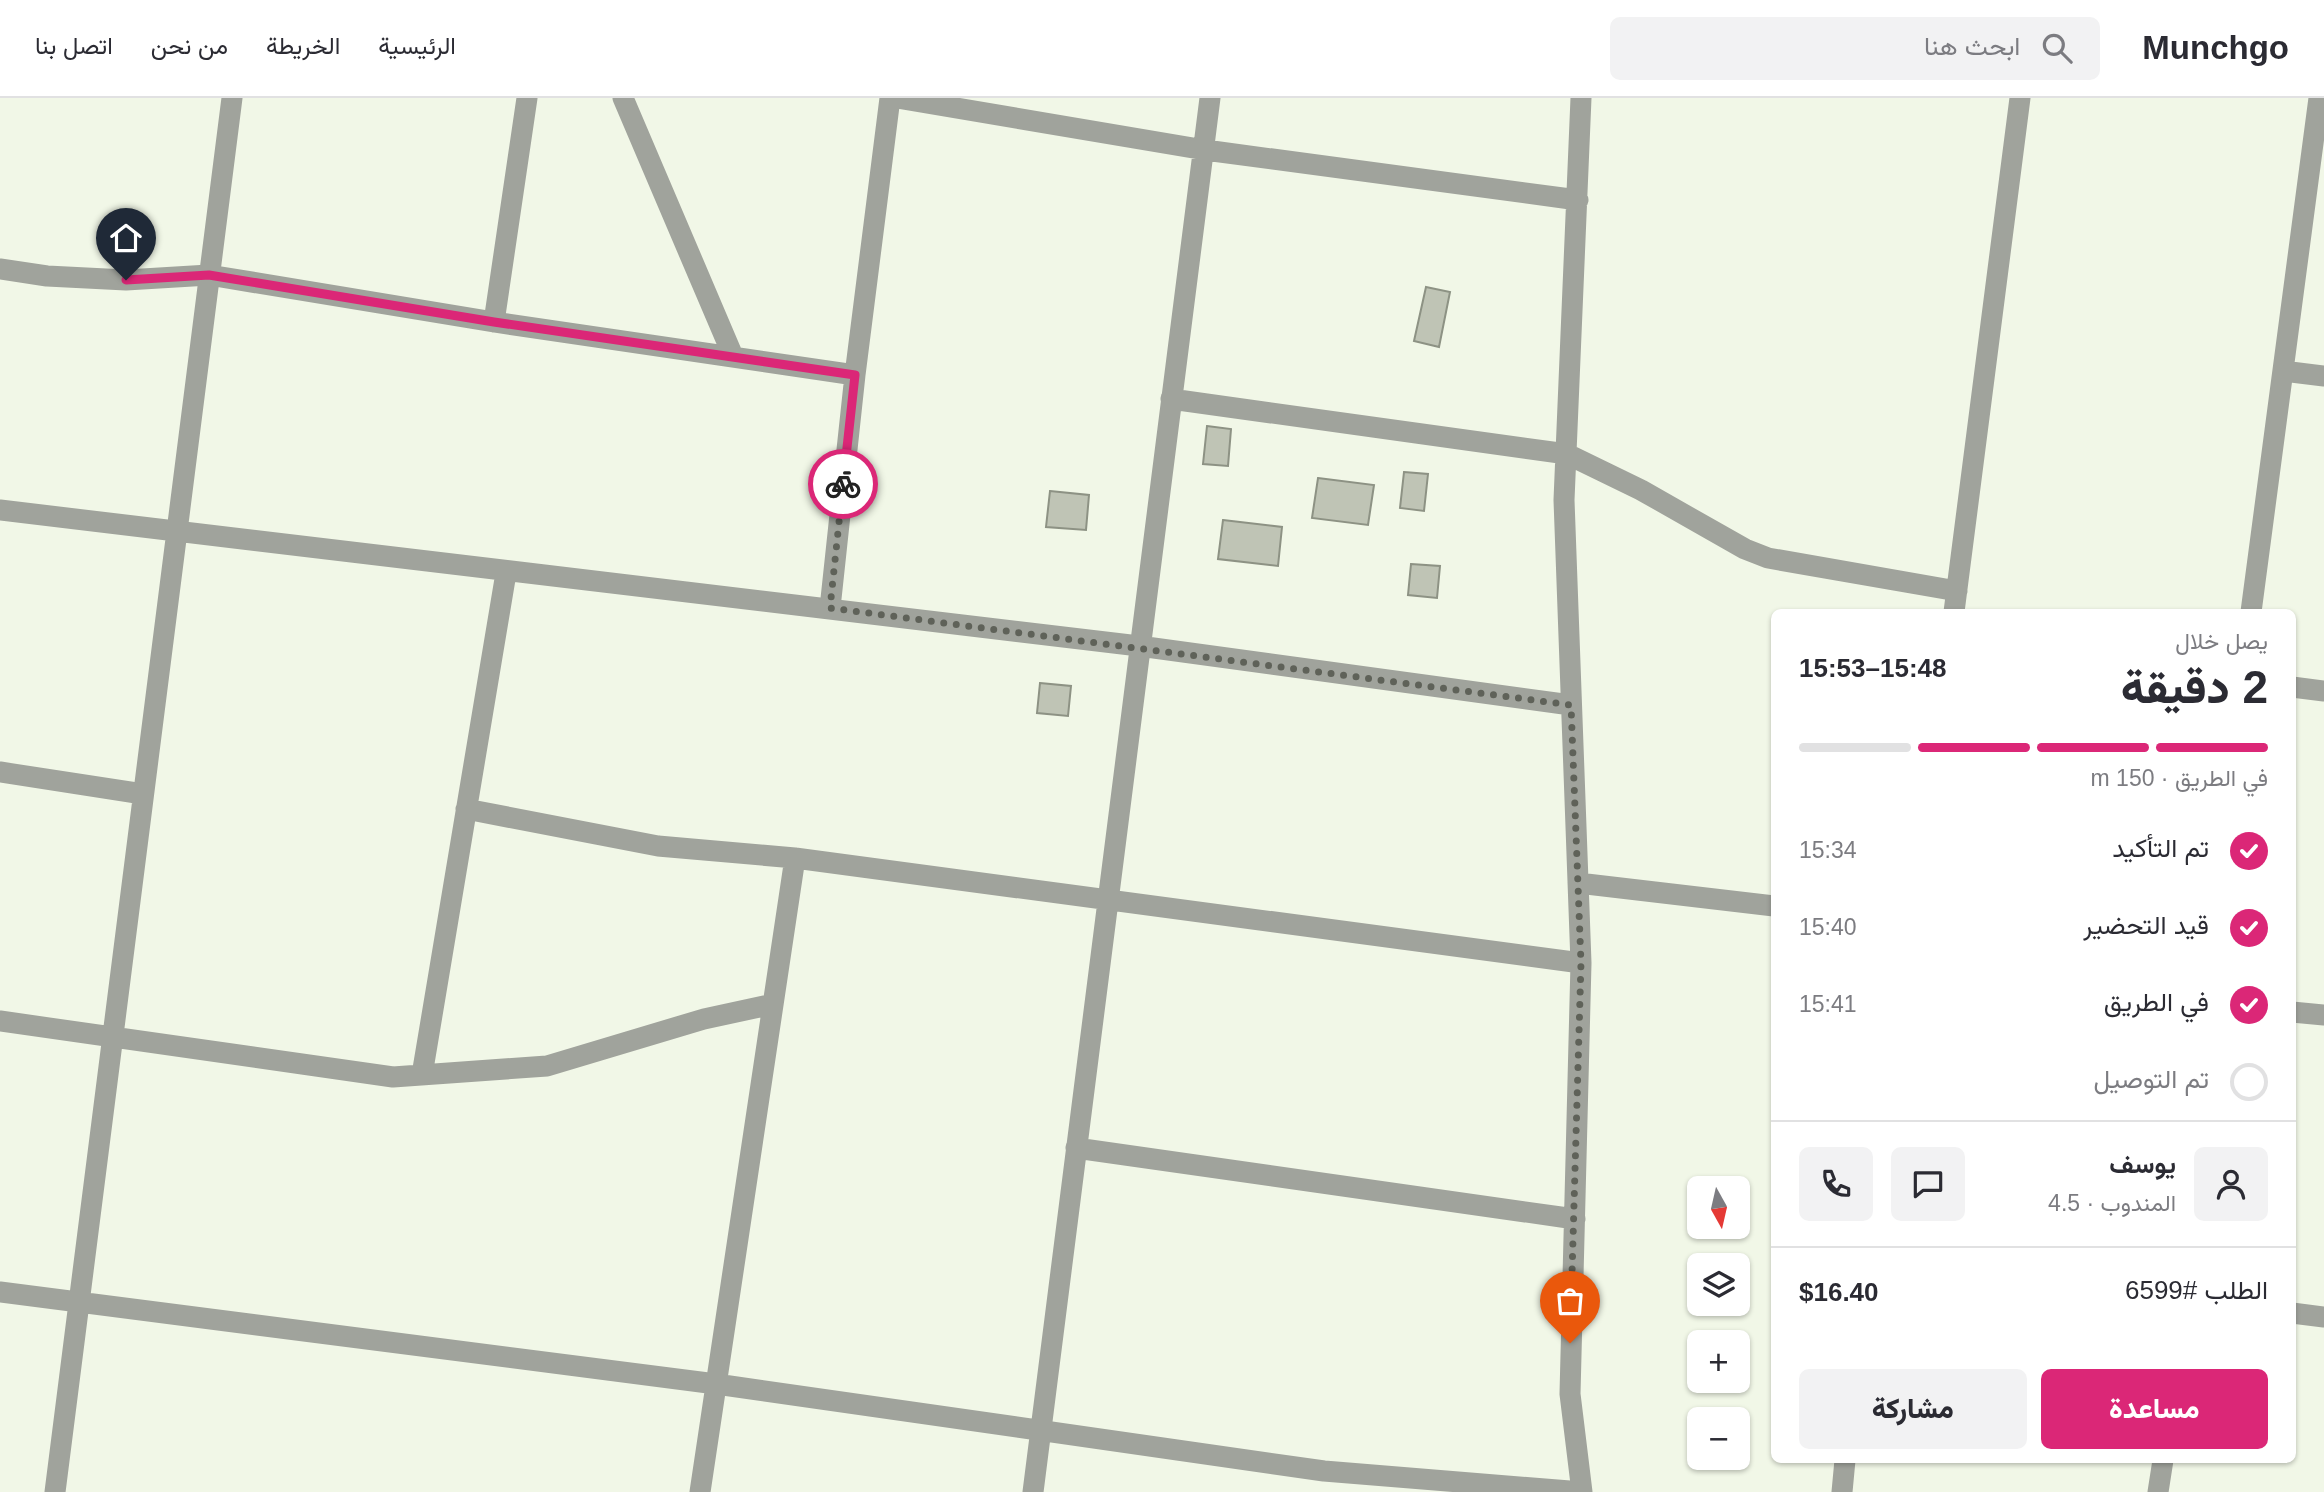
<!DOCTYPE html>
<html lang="ar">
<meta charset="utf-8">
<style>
:root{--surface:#fff;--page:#f2f2f3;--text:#2b2b33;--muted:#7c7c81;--line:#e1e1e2;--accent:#db2777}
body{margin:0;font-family:Arial,Vazirmatn,sans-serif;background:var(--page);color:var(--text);direction:rtl;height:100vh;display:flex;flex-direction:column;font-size:26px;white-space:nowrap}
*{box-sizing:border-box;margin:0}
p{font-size:23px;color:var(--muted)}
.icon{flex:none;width:38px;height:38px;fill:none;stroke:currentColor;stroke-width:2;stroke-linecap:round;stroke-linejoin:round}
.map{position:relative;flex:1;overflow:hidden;direction:ltr}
.side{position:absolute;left:1771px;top:511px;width:525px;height:854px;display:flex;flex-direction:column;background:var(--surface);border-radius:10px;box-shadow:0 2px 5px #0004;direction:rtl}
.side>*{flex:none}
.needle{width:46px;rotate:172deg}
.buttons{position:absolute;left:1687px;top:1078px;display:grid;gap:14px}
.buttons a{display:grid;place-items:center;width:63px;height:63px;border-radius:10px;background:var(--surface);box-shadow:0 2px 5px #0004;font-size:35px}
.pin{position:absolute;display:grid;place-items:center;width:60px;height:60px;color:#fff;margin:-72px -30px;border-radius:50% 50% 50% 0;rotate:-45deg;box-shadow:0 0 7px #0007}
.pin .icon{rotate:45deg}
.courier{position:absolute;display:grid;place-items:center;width:70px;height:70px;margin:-35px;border:5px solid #db2777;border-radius:50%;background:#fff;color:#222;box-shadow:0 2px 9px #0007}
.head em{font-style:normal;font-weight:800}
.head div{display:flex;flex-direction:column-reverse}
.head{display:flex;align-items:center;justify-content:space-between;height:119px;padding:0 28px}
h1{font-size:46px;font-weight:800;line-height:52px}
.bar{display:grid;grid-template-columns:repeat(4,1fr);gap:10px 7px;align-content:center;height:84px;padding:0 28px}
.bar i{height:9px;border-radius:5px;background:var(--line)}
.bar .on{background:var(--accent)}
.bar p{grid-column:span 4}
.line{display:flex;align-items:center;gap:18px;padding:0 28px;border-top:2px solid var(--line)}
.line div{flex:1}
.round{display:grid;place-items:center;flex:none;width:74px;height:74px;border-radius:10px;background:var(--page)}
ol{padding:0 28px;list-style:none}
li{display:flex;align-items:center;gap:21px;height:77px}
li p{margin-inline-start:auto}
li .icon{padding:7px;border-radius:50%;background:var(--accent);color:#fff;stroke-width:4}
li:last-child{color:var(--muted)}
li i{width:38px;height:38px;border:4px solid var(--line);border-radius:50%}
.cta{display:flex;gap:14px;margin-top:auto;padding:14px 28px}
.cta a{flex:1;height:80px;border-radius:10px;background:var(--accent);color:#fff;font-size:28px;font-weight:800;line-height:80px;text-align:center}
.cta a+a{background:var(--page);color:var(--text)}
header{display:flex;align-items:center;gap:42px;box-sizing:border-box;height:98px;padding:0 35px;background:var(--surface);border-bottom:2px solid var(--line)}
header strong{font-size:33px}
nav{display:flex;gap:38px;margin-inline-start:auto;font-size:24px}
.search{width:490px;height:63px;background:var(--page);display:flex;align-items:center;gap:18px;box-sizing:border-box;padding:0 24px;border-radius:10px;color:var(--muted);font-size:26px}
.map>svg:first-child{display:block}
</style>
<header>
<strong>Munchgo</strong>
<div class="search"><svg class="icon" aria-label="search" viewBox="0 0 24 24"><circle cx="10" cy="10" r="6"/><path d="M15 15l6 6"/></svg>ابحث هنا</div>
<nav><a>الرئيسية</a><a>الخريطة</a><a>من نحن</a><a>اتصل بنا</a></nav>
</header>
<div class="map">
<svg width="2324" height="1394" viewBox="0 0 2324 1394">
<rect width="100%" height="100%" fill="#f1f7e7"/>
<path fill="#bfc4b5" stroke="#8d9284" stroke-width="2" d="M1426,189L1450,194L1439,249L1414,243Z
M1207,328L1231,331L1228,368L1203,366Z
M1404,374L1428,376L1424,413L1400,410Z
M1318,380L1374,387L1368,427L1312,420Z
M1050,393L1089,397L1086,432L1046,429Z
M1223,422L1282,429L1278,468L1218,461Z
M1411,466L1440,468L1437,500L1408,497Z
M1040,585L1071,588L1068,618L1037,615Z"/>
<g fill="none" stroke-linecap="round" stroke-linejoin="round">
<path stroke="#a0a39c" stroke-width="21" d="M623,0L733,258
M897,0L1205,52L1578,102
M1581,0L1564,402L1581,865L1570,1296L1582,1394
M0,171L47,178L126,182L209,177L494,224L855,277
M494,224L527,0
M2283,273L2324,278
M1171,301L1567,356L1641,392L1745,451L1768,460L1957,493
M0,412L1139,548L1571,607
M830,510L855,277L890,0
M1954,514L2020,0
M2251,514L2319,0
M2292,589L2324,593
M0,674L143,696
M466,711L658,748L795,760L1581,865
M1578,785L1774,808
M2292,914L2324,917
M0,923L393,979L547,968L704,921L773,906
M422,977L506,475
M1076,1050L1575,1121
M0,1194L716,1286L1324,1373L1582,1394
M2292,1215L2324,1219
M55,1394L232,0
M700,1394L795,760
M1033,1394L1210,0
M1842,1394L1845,1362
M2158,1394L2163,1362"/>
</g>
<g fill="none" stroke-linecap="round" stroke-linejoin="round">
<path stroke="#5f6259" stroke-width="7" stroke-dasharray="0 12.6" d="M843,386L830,510L1571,607L1581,865L1570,1245"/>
<path stroke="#db2777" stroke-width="9" d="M126,182L209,177L494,224L855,277L843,386"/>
</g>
</svg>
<div class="buttons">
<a><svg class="needle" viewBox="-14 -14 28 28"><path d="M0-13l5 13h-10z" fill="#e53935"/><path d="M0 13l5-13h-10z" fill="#7c7c81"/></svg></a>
<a><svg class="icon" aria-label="layers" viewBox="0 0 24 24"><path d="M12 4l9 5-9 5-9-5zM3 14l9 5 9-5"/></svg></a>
<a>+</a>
<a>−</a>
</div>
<div class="pin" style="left:1570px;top:1245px;background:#ea580c"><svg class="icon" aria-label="bag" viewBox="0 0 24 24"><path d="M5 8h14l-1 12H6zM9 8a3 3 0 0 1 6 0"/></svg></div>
<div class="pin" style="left:126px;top:182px;background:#1f2937"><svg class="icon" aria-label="home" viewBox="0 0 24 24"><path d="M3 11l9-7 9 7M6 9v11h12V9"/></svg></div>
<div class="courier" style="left:843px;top:386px"><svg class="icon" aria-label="bike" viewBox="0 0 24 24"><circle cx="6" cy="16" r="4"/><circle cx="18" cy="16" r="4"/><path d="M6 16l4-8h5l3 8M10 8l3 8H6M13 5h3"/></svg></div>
<section class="side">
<div class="head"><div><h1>2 دقيقة</h1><p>يصل خلال</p></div><em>15:48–15:53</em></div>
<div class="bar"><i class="on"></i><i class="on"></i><i class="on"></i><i></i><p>في الطريق · 150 m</p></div>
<ol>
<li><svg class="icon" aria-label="check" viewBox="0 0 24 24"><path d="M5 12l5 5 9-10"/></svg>تم التأكيد<p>15:34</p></li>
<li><svg class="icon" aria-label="check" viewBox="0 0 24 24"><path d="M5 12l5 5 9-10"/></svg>قيد التحضير<p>15:40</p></li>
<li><svg class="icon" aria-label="check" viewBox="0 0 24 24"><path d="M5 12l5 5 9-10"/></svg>في الطريق<p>15:41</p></li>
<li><i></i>تم التوصيل</li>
</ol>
<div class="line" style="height:126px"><a class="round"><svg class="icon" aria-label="person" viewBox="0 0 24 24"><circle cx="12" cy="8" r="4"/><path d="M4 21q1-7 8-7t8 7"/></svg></a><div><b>يوسف</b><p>المندوب · 4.5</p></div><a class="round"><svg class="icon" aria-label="chat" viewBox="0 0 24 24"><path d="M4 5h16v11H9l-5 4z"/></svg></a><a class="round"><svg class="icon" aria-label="phone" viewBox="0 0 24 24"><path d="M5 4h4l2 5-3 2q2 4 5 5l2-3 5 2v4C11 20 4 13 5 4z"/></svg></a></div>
<div class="line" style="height:91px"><div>الطلب #6599</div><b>$16.40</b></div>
<div class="cta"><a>مساعدة</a><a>مشاركة</a></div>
</section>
</div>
